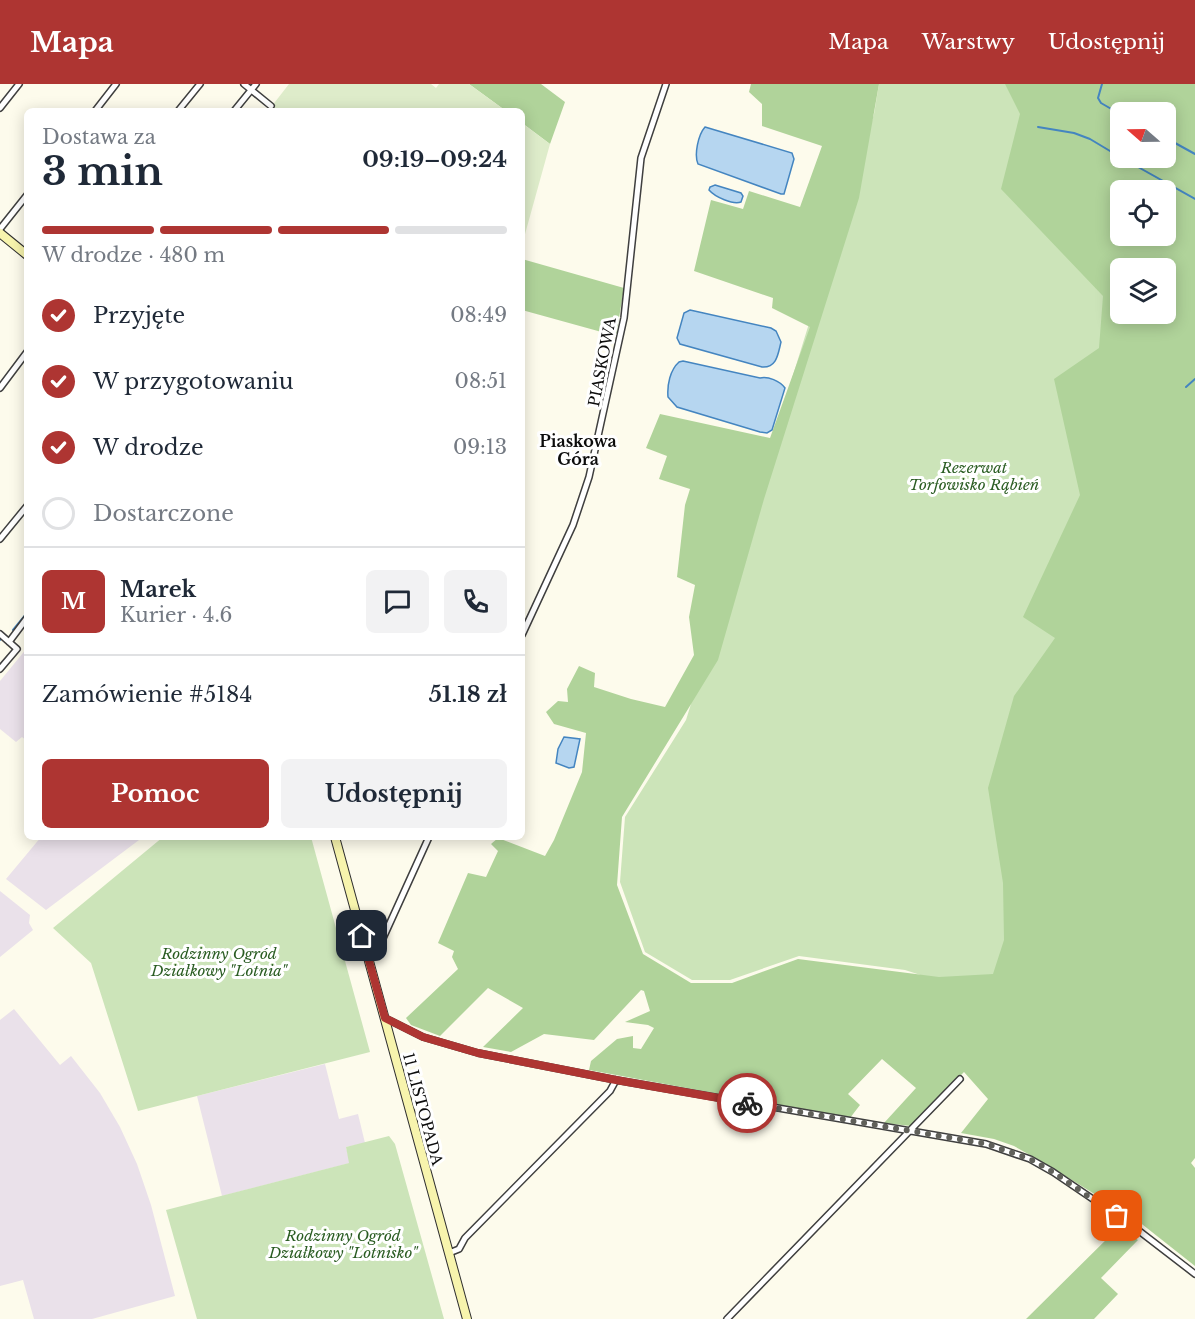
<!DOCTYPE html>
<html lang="pl">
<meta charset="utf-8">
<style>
:root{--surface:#fff;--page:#f2f2f3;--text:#1f2937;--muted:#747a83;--line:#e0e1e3;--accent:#ae3532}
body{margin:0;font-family:"Libre Baskerville",serif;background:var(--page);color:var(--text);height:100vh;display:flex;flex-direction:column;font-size:22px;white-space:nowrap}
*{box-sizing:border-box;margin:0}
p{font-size:20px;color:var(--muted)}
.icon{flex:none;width:33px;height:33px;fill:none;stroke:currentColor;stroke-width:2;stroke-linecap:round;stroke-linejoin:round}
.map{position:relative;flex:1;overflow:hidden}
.panel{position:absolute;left:24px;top:24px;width:501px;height:732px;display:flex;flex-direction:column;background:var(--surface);border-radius:9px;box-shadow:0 3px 15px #0003}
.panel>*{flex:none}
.needle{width:39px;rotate:290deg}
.controls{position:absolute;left:1110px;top:18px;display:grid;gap:12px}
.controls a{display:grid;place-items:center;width:66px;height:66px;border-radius:9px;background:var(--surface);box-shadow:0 3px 15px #0003;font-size:30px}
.pin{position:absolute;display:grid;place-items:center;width:51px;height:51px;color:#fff;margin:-26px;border-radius:12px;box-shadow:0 3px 9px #0006}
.courier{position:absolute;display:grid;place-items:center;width:60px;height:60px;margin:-30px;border:4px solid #ae3532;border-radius:50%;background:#fff;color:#222;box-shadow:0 2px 8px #0007}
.overview em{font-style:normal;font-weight:700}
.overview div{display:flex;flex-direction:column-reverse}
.overview{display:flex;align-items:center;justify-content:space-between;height:102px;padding:0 18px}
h1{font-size:39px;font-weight:700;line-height:45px}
.bar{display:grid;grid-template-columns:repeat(4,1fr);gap:9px 6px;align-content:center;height:72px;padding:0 18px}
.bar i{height:8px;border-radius:4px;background:var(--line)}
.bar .current{background:var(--accent)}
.bar p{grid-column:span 4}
.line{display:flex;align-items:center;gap:15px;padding:0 18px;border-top:2px solid var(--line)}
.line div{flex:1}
.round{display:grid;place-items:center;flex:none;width:63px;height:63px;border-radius:9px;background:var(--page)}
ol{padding:0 18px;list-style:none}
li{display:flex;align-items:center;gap:18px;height:66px}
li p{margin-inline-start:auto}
li .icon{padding:6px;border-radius:50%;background:var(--accent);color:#fff;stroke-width:4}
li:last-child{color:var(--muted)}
li i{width:33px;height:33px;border:3px solid var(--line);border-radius:50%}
.cta{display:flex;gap:12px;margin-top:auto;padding:12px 18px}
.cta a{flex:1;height:69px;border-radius:9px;background:var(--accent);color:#fff;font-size:24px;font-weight:700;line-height:69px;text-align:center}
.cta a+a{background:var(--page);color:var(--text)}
header{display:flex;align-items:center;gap:36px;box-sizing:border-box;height:84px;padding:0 30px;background:var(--accent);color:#fff}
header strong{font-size:28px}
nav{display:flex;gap:33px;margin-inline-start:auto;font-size:21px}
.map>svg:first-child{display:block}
</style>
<header>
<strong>Mapa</strong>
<nav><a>Mapa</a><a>Warstwy</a><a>Udostępnij</a></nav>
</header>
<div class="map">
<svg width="1195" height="1235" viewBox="0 0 1195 1235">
<rect width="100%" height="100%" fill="#fdfbec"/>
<path fill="#eae1ea" d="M27,564V657L22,653L16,658L0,645V597Z
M41,753H143L46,826L6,795Z
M0,807L30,831L29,839L33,846L0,873Z
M14,925L60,981L71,972L100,1009L120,1043L137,1080L151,1121L175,1212L92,1235H34L23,1196L0,1202V936Z
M325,980L339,1035L358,1030L365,1059L346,1063L350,1079L222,1112L197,1012Z"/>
<path fill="#cce4b9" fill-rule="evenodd" d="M879,0H1195V431L1030,868L973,908L905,886L799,872L730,896H692L645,868L620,798L625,733L686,636L874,30ZM1120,28H1166V74H1120ZM1120,106H1166V152H1120ZM1120,184H1166V230H1120Z
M163,753H311L370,968L138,1027L91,879L53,844Z
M389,1052L395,1060L444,1235H197L166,1126L349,1079L346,1063Z"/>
<path fill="#b0d39a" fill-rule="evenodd" d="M469,0H541L565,18L550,60L522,39V27H506Z
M751,0H879L859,114L764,415L718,576L622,733L617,801L643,870L691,899H732L798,875L939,893L993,890L1004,856L1003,799L988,704L1014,612L1055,554L1023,533L1080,411L1054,295L1099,264L1103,212L1001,105L1020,30L1005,0H1195V1074L1191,1079L1195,1084V1182L1138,1137L1046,1080L1014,1062L994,1055L961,1049L988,1015L964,988L911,1042L884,1039L916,1004L882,975L848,1010L860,1021L850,1034L589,986L591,977L617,955L633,952V964L641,965L654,944L648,941L625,938L650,927L644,907L641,906L594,956L544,950L511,968L483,963L523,924L488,904L440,952L411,941L406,934L458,885L452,873L454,867L438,859L468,789L486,793L498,767L491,760L498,754L545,772L554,756L582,688L586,649L554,640L546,628L558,617L568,618L567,605L579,582L595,589L594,603L631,615L665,623L694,571L689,533L695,501L677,493L685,421L690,405L659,395L667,372L646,364L660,330L770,354L810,243L772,224L773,214L694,187L711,116L743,125L749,107L800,123L822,62L762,42V20L749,8ZM1120,28H1166V74H1120ZM1120,106H1166V152H1120ZM1120,184H1166V230H1120Z
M522,175L624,204L616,252L522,226Z
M1119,1143L1138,1156L1101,1194L1118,1210L1094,1235H1026Z"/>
<path fill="#deecca" d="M289,0H431L436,4L439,0H469L506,27H268Z
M522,39L550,60L522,161Z"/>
<path fill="#b6d6f0" stroke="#4485c0" stroke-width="1.5" d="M705,43L792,69L794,75L784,110H781L698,80C694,71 698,51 705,43Z
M715,101L741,109L743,112L741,118C733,121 715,113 709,106L710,103Z
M690,226L771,244L776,247L781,258C778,270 777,284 762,283L680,260L677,254L684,229Z
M683,277L760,294C768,292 780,297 785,304L772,346L767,349L760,348L677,323L668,313C667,301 670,286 679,278Z
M564,653L580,655L574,683L569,684L556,679L558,665Z"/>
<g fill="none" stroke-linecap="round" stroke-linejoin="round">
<path stroke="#4485c0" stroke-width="2" d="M1102,0L1098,14L1101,19L1120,30
M1038,43L1074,49L1090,55L1120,73
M1166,54L1195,70
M1122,74L1195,115
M1186,303L1195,295
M13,546L27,529
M0,556V555"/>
<defs>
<path id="street" d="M244,0L271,22
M0,24L19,0
M95,27L116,0
M178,27L200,0
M234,27L256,0
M0,145L27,111
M0,304L27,268
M0,455L27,422
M0,550L17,565L0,585
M522,551L573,441L589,393L624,234L641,74L666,0
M9,558L27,534
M367,872L376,868L379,863L429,753
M385,934L423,953L478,969L616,996L986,1060L1030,1075L1053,1088L1134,1143L1195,1190
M449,1169L459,1165L465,1154L610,1007L616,996
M727,1235L960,995"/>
<path id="secondary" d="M0,149L27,171
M335,753L467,1235"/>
</defs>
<use href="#street" stroke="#3f3f3f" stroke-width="8"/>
<use href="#secondary" stroke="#2e2e2e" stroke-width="10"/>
<use href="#street" stroke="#fff" stroke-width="5"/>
<use href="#secondary" stroke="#f7f4ad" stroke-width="8"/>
</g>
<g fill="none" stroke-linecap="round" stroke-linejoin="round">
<path stroke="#60605a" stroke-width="6" stroke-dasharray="0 10.8" d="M747,1019L987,1060L1030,1075L1053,1088L1117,1132"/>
<path stroke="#ae3532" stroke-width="8" d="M362,852L385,934L423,953L478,969L616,996L747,1019"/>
</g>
<g text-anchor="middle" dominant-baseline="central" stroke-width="6" stroke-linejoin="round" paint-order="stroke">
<g font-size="15" fill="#0c0c0c" stroke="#fff">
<text transform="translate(602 278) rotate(-79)">PIASKOWA</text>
<text transform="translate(423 1025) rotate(75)">11 LISTOPADA</text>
</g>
<g font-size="15" font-style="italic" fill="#2b5d23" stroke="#fff">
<text x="974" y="383">Rezerwat<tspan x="974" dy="17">Torfowisko Rąbień</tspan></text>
<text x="219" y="869">Rodzinny Ogród<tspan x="219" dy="17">Działkowy "Lotnia"</tspan></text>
<text x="343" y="1151">Rodzinny Ogród<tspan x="343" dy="17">Działkowy "Lotnisko"</tspan></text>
</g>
<g font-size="16" font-weight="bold" fill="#0c0c0c" stroke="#fff">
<text x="578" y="357">Piaskowa<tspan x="578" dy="18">Góra</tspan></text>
</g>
</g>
</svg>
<div class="controls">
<a><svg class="needle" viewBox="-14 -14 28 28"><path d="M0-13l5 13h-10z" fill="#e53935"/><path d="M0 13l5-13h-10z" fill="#747a83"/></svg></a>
<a><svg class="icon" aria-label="locate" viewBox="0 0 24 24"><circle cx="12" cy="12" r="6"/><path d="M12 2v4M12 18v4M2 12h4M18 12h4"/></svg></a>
<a><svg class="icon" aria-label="layers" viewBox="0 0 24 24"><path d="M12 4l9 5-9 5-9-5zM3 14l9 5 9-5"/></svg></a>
</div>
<div class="pin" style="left:1117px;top:1132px;background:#ea580c"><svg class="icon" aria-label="bag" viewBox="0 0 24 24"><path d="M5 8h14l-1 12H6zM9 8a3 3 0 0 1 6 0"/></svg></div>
<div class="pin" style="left:362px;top:852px;background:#1f2937"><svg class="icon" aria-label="home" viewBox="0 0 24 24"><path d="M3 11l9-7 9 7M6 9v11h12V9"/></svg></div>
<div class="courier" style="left:747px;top:1019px"><svg class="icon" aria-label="bike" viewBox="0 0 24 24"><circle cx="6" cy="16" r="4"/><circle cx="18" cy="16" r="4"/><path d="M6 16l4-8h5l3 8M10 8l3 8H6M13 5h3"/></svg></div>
<section class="panel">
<div class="overview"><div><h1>3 min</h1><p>Dostawa za</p></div><em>09:19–09:24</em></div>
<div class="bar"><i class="current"></i><i class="current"></i><i class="current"></i><i></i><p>W drodze · 480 m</p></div>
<ol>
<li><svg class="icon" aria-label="check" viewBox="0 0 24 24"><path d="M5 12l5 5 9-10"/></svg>Przyjęte<p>08:49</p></li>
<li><svg class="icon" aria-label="check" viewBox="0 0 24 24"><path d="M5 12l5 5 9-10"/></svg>W przygotowaniu<p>08:51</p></li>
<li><svg class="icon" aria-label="check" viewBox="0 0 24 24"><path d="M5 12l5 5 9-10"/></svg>W drodze<p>09:13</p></li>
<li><i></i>Dostarczone</li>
</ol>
<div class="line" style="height:108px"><b class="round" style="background:var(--accent);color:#fff">M</b><div><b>Marek</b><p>Kurier · 4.6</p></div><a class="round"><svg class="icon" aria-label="chat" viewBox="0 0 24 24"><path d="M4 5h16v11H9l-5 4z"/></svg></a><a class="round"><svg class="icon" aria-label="phone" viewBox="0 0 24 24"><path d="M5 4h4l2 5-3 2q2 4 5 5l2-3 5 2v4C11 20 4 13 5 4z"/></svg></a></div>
<div class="line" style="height:78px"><div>Zamówienie #5184</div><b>51.18 zł</b></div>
<div class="cta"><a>Pomoc</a><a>Udostępnij</a></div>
</section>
</div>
